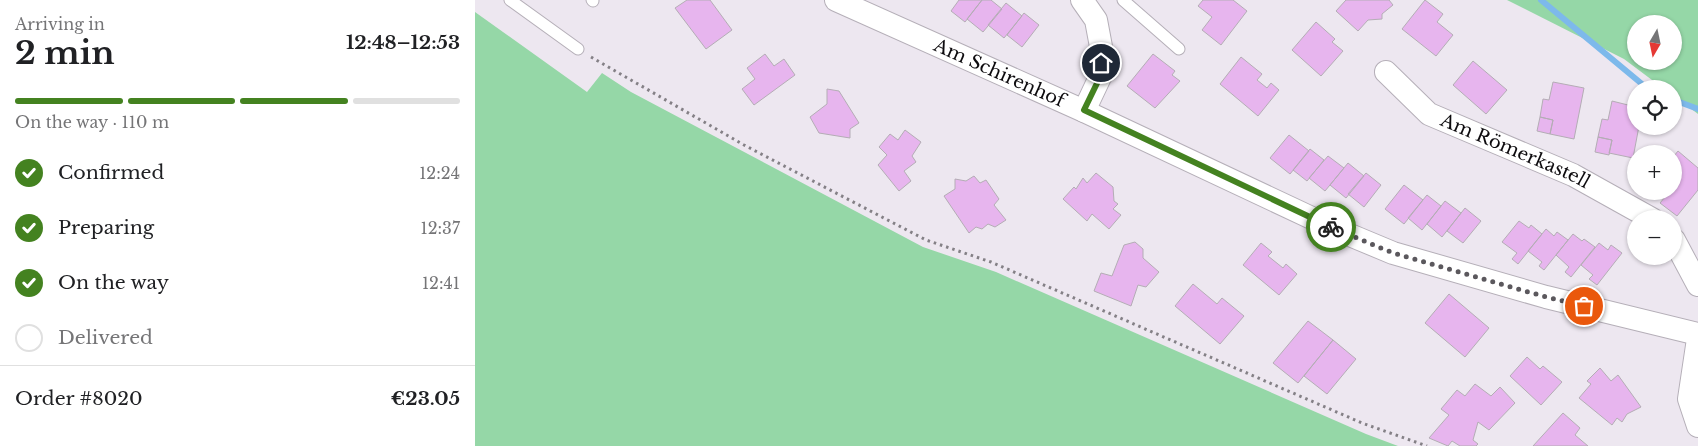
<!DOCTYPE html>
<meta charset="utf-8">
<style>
:root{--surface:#fff;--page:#f2f2f2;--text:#202124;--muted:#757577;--line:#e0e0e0;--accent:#448220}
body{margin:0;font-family:"Libre Baskerville",serif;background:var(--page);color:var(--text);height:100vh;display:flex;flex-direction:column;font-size:19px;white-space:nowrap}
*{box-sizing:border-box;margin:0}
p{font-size:16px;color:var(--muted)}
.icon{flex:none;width:28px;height:28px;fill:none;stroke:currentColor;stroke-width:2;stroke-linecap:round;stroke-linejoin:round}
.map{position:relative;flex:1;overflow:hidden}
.drawer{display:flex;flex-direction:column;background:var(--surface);width:475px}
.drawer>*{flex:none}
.needle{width:32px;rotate:189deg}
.fabs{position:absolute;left:1152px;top:15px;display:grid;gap:10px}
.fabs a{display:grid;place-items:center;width:55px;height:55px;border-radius:50%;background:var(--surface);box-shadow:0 1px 4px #0004;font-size:25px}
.pin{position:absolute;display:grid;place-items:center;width:42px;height:42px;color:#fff;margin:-21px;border:2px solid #fff;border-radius:50%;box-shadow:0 1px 5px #0007}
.courier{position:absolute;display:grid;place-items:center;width:50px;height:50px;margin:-25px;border:4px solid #448220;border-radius:50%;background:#fff;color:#222;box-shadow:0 1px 6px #0007}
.headline em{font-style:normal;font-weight:700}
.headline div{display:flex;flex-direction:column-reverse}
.headline{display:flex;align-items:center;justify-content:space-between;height:85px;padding:0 15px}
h1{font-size:32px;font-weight:700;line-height:38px}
.bar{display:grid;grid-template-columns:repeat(4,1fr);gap:8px 5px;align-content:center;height:60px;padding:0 15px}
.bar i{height:6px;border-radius:4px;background:var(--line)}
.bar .active{background:var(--accent)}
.bar p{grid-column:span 4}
.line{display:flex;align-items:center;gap:12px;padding:0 15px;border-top:1px solid var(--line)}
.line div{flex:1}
ol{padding:0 15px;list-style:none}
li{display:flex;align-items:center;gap:15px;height:55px}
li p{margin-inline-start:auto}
li .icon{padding:5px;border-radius:50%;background:var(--accent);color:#fff;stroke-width:4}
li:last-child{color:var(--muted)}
li i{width:28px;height:28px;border:2px solid var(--line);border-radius:50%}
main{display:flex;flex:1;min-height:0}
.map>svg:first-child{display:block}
</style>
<main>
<section class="drawer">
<div class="headline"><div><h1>2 min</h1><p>Arriving in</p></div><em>12:48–12:53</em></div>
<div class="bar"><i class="active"></i><i class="active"></i><i class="active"></i><i></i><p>On the way · 110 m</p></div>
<ol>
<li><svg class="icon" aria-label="check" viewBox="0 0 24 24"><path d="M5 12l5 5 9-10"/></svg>Confirmed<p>12:24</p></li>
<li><svg class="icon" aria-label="check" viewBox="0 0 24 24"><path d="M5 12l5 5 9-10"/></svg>Preparing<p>12:37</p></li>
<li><svg class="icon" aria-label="check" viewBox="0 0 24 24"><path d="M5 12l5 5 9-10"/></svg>On the way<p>12:41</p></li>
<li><i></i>Delivered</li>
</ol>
<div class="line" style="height:65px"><div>Order #8020</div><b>€23.05</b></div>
</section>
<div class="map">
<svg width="1223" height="446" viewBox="0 0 1223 446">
<rect width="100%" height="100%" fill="#ede7f0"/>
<path fill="#95d7a7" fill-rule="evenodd" d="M1032,0H1223V114L1199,96V89H1189L1149,59ZM1161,24H1199V61H1161Z
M0,12L112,92L127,73L156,92L448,247L521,272L891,434L923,446H0Z"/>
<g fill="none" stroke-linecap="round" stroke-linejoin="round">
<path stroke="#7db9eb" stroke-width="6" d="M1066,0L1173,89
M1199,100L1223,109"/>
</g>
<path fill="#e7b5ee" stroke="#b4adb5" d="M212,0H235L257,30L231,49L200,8Z
M484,0H507L490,22L476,11Z
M507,0H516L527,9L508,32L492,19Z
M728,0H758L772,11L746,45L727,30L737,17L723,6Z
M871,0H914L918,5L907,14V19L893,20L883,31L861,11Z
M950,0L968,14L962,22L978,35L961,56L927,29Z
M531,3L547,16L529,38L513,25Z
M549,13L564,25L547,47L532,35Z
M841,22L860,39L857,42L868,51L846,76L817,50Z
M290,54L299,66L309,59L320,75L279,105L267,89L280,79L272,68Z
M678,54L700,71L697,75L705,81L680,108L652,86Z
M766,57L787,74L782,80L792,88L796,83L804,90L783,116L745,84Z
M998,61L1032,90L1011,114L978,85Z
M1078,82L1109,88L1099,139L1075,134L1078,120L1065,117L1068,99L1074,100Z
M352,89L364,91L384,123L375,129V138L344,133L335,117L352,104Z
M1137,101L1161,107V126H1164L1158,158L1134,153L1137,140L1123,137L1127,119L1133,120Z
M1065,117L1078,120L1075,134L1062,131Z
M430,130L446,142L437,156L441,162L429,171L436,181L424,191L403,165L412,155L404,147L415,134L423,140Z
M814,135L834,151L815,174L795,158Z
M1123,137L1137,140L1134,155L1120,152Z
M835,149L849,160L832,181L818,170Z
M1203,151L1223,168V190L1202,216L1185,203L1195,191H1199V187L1203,181L1199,178V156Z
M853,156L869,168L850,191L834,178Z
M873,163L889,176L871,198L855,185Z
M621,173L638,187L639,201L643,204L638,209L646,215L634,229L617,214L612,221L588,199L599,187L601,189L608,178L612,183Z
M891,173L906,185L889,207L873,194Z
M499,176L505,183L511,180L524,199L519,205L531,220L520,227L513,224L507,229L501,227L494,233L469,196L480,189V179L491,181Z
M929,185L948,200L929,224L910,209Z
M952,195L966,206L947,230L933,218Z
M970,201L986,213L967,237L952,224Z
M990,208L1006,221L988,243L972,231Z
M1044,221L1054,228L1056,225L1067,234L1043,264L1037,259L1042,253L1027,242Z
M1071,229L1079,236L1082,232L1093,240L1069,270L1064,266L1067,262L1053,251Z
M1098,234L1107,241L1109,239L1120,247L1096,277L1090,272L1094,267L1081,255Z
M660,242L668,249V258L684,272L671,287L663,285L656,306L619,291L626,273L637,276L649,245Z
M786,243L797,252L793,256L808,268L811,264L822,274L804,295L768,265Z
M1124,243L1133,250L1136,245L1147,253L1122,285L1114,279L1118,275L1106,265Z
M718,284L742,304L747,298L769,316L745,344L700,306Z
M974,294L1014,328L990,357L950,323Z
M833,321L858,340L823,383L798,363Z
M858,340L881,359L852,394L829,376Z
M1052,357L1065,369L1068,366L1087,382L1066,405L1035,376Z
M1125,368L1136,381L1143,375L1166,407L1152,414L1147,422L1142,418L1137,425L1104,398L1116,384L1112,381Z
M1000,384L1016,396L1025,387L1040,403L1014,430L1003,422L998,440L1003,444L1001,446H985L977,441L973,446L954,438L974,415L966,409L982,390L990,396Z
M1088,413L1105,428L1100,435L1113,446H1058Z"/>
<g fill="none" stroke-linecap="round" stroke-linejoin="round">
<defs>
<path id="lane" d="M35,0L103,49
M117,0L118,1
M648,0L704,49"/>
<g id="street">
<path id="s1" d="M361,0L609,111L858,228L918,253L1071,297L1223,334"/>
<path d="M607,0L621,20L627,52L626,75L609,111"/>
<path id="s2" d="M911,72L954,114L1098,175L1177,219"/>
<path d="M1199,240L1223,285"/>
<path d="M1223,339L1214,399L1223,426"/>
</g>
</defs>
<use href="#lane" stroke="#b5afb8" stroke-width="13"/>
<use href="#street" stroke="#b5afb8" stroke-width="24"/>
<path stroke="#848086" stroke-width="3" stroke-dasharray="2.5 4" stroke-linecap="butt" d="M116,57L269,145L451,240L516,262L887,423L952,446"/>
<use href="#lane" stroke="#fff" stroke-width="11"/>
<use href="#street" stroke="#fff" stroke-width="22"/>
</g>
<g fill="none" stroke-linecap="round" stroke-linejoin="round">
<path stroke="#5b585d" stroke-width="5" stroke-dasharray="0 9" d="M856,227L918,253L1071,297L1109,306"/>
<path stroke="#448220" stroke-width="6" d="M626,63V75L609,110L856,227"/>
</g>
<g text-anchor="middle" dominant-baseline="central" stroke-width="4" stroke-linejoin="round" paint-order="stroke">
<g font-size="18" fill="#0d0b0e" stroke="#fff">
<text stroke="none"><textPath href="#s1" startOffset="179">Am Schirenhof</textPath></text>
<text stroke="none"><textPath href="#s2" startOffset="154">Am Römerkastell</textPath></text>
</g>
</g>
</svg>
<div class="fabs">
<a><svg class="needle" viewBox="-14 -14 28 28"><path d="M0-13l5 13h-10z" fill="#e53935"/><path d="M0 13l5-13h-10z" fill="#757577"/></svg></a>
<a><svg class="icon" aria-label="locate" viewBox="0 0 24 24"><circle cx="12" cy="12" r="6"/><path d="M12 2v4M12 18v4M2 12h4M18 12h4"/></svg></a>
<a>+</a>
<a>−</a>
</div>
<div class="pin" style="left:1109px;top:306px;background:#ea580c"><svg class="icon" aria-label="bag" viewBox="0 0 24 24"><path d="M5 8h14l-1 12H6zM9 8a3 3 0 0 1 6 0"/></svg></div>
<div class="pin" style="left:626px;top:63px;background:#1f2937"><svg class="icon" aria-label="home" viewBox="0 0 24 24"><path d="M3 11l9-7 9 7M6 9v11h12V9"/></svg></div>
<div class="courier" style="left:856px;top:227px"><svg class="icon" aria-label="bike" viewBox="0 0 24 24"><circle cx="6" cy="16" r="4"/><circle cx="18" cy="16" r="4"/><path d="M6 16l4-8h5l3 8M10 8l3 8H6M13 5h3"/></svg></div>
</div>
</main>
